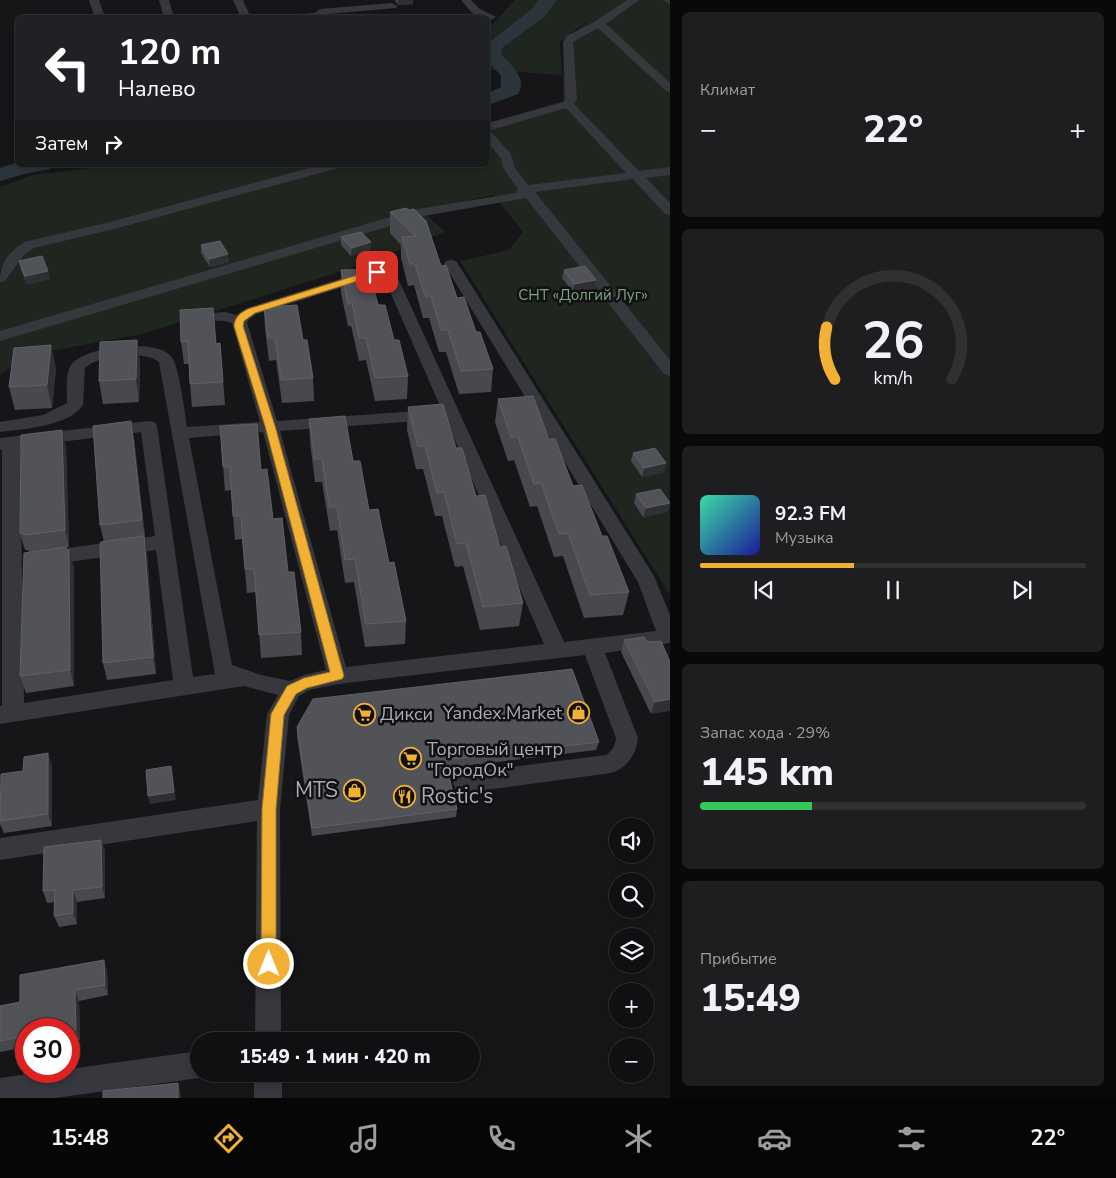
<!DOCTYPE html>
<html lang="ru">
<meta charset="utf-8">
<style>
:root{--surface:#101012;--page:#1e1e20;--text:#f1f3f6;--muted:#9c9d9f;--line:#303032;--accent:#f2b134}
body{margin:0;font-family:"Nunito Sans",sans-serif;background:var(--page);color:var(--text);height:100vh;display:flex;flex-direction:column;font-size:19px;white-space:nowrap}
*{box-sizing:border-box;margin:0}
p{font-size:16px;color:var(--muted)}
.icon{flex:none;width:28px;height:28px;fill:none;stroke:currentColor;stroke-width:2;stroke-linecap:round;stroke-linejoin:round}
.map{position:relative;flex:1;overflow:hidden}
.panel{display:flex;flex-direction:column;gap:12px;padding:12px;background:#09090a;width:446px}
.panel>*{flex:none}
.hud{position:absolute;left:15px;top:15px;width:475px;height:152px;border-radius:8px;box-shadow:0 2px 8px #0003,0 0 0 1px var(--line);background:#202124;color:#fff;overflow:hidden}
.fabs{position:absolute;left:609px;top:818px;display:grid;gap:10px}
.fabs a{display:grid;place-items:center;width:45px;height:45px;border-radius:50%;background:var(--surface);box-shadow:0 2px 8px #0003,0 0 0 1px var(--line);font-size:25px}
.speed{position:absolute;left:15px;top:1018px;display:flex;gap:10px;font-size:25px;font-weight:700;text-align:center}
.speed>*{display:grid;place-content:center;width:65px;height:65px;border-radius:50%;background:var(--surface);box-shadow:0 2px 8px #0003,0 0 0 1px var(--line);line-height:1}
.speed .limit{border:8px solid #d22;background:#fff;color:#111}
.pin{position:absolute;display:grid;place-items:center;width:42px;height:42px;color:#fff;margin:-21px;border-radius:10px;box-shadow:0 2px 8px #0006}
.me{position:absolute;width:55px;margin:-28px;rotate:0deg;stroke-linejoin:round;filter:drop-shadow(0 0 4px #0008)}
.turn{display:flex;align-items:center;gap:18px;height:105px;padding:0 20px;font-size:22px}
.turn .icon{width:65px;height:65px;stroke-width:2.5}
.turn b{display:block;font-size:35px;line-height:42px}
.then{display:flex;align-items:center;height:48px;padding:0 20px;background:#0003;gap:10px;font-size:19px}
.big{font-size:38px;font-weight:800;line-height:1.1}
.panel .tile{flex:1;display:flex;flex-direction:column;justify-content:center;gap:8px;min-width:0;padding:0 18px;border-radius:8px;background:var(--page)}
.panel .dial{align-items:center;gap:0}
.dial svg{height:130px;overflow:visible;fill:none;stroke:var(--line);stroke-width:7;stroke-linecap:round;text-anchor:middle}
.dial text{fill:var(--text);stroke:none}
.song{display:flex;align-items:center;gap:15px}
.cover{width:60px;height:60px;border-radius:8px;background:linear-gradient(135deg,hsl(160 70% 55%),hsl(240 70% 35%))}
.played{height:5px;border-radius:2px;background:linear-gradient(90deg,var(--accent) 40%,var(--line) 40%)}
.keys{display:flex;justify-content:space-around;direction:ltr}
.heat{display:flex;justify-content:space-between;align-items:center;font-size:28px;direction:ltr}
.charge{height:8px;border-radius:4px;background:linear-gradient(90deg,#34c759 29%,var(--line) 0)}
.trip{position:absolute;left:190px;top:1032px;width:290px;height:50px;border-radius:25px;background:var(--surface);box-shadow:0 2px 8px #0003,0 0 0 1px var(--line);font-weight:800;line-height:50px;text-align:center}
.tabs{display:flex;height:80px;justify-content:space-around;align-items:center;background:#060607;color:var(--muted)}
.tabs .icon{width:35px;height:35px}
.tabs .current{color:var(--accent)}
.tabs b{font-size:22px;color:var(--text)}
main{display:flex;flex:1;min-height:0}
.map>svg:first-child{display:block}
.green{fill:#1e261f}
.lines{fill:none;stroke-linecap:round;stroke-linejoin:round}
.river{fill:#2c353c;fill-rule:evenodd}
.minor{fill:#37383d;fill-rule:evenodd}
.wall{fill:#47494d}
.shaded-wall{fill:#2f3033}
.building{fill:#525359;stroke:#5f6168}
.route{fill:#f2b134;stroke:#9d7322}
.labels{text-anchor:middle;stroke-width:5;stroke-linejoin:round;paint-order:stroke}
.far-park-label{font-size:15px;fill:#7fa381;stroke:#111113}
.poi-label{font-size:18px;fill:#a8adb8;stroke:#111113;text-anchor:start}
.near-poi-label{font-size:21px;fill:#a8adb8;stroke:#111113;text-anchor:end}
</style>
<main>
<div class="map">
<svg width="670" height="1098" viewBox="0 0 670 1098">
<rect width="100%" height="100%" fill="#161618"/>
<!-- green -->
<polygon class="green" points="515,0 670,0 670,595 460,261 509,250 523,232 494,195 421,210 445,232 355,267 142,334 23,356 0,375 0,187 33,175 113,165 488,165 488,123 563,101 564,43 590,19 560,42 562,75 488,70 488,29"/>
<g class="lines">
<!-- river -->
<g class="river">
<path d="M538,0H557L544,17L503,47L501,54C511,65 528,79 518,94L488,105V93L501,87V76L488,61V43L532,9Z"/>
<polygon points="18,162 18,165 53,165 50,169 24,174 0,181 0,168"/>
</g>
<!-- minor -->
<g class="minor">
<polygon points="89,0 99,0 105,18 95,18"/>
<polygon points="159,0 169,0 174,18 164,18"/>
<polygon points="233,0 243,0 251,18 241,18"/>
<polygon points="461,0 471,0 480,9 496,17 491,20 472,13"/>
<polygon points="627,0 639,0 606,24 670,83 670,92 666,91 598,28 573,42 577,99 574,104 639,171 670,167 670,175 646,178 670,203 670,215 665,214 633,179 535,192 670,360 670,376 664,374 526,198 424,216 0,341 0,331 418,209 516,193 518,189 503,168 501,158 488,143 488,132 492,133 511,154 515,168 528,185 626,173 566,108 488,131 488,123 564,102 565,99 563,42 567,36 594,22"/>
<polygon points="663,0 670,0 670,4"/>
<polygon points="392,3 397,6 396,8 327,14 324,18 284,18 289,15 315,13 320,9"/>
<path d="M320,165H340L338,168L118,228L34,248L24,255L5,281L0,282C0,263 8,253 24,242L110,222Z"/>
<path d="M451,260L456,261L458,264L654,576L670,615V643L605,653L638,738C636,755 627,768 611,773L464,793L456,790L453,783L456,776L464,773L606,755C613,750 615,746 616,738L585,655L338,684L309,690L299,696L289,715L280,809L281,1041H255L257,821L0,860V838L258,800L267,714L278,695L244,686L0,724V706H2V449L0,450V438L149,421L155,422L157,426L193,677L215,674L159,362C146,350 97,355 85,368L83,405C70,426 23,429 0,432V422L43,415L67,403C67,391 65,375 71,365C84,346 156,338 171,356C179,365 185,413 187,427L260,422L232,323L224,321L198,320L195,317L198,314L225,312L236,315L247,308L372,269C382,267 392,270 398,278L564,642L656,631L638,582L444,264L446,261ZM378,276L385,280L544,644L346,667L280,431L432,420L438,419L440,415L438,411L432,410L277,421L247,323L248,320L257,314ZM141,432L155,536L46,551L39,553L37,558L39,563L46,565L156,550L173,680L24,703L20,447ZM263,432L326,670L304,675L290,681L261,675L232,665L189,438Z"/>
<polygon points="199,1051 199,1074 208,1074 199,1078 55,1098 0,1098 0,1078 50,1071 69,1071 69,1069"/>
<rect x="254" y="1074" width="28" height="24"/>
</g>
</g>
<!-- wall -->
<g class="wall">
<polygon points="395,0 413,0 413,4 398,5"/>
<polygon points="406,208 441,266 457,298 476,332 493,369 491,392 459,394 446,352 439,352 429,318 423,318 414,285 408,286 401,258 401,245 390,233 390,212"/>
<polygon points="341,237 371,242 371,251 351,256 341,245"/>
<polygon points="201,245 229,262 210,267 201,253"/>
<polygon points="19,261 50,279 27,284 21,270"/>
<polygon points="341,270 378,305 394,340 408,376 407,399 375,401 366,360 359,361 351,326 348,326 341,293"/>
<polygon points="564,270 595,289 573,292 562,278"/>
<polygon points="264,307 303,340 313,378 314,401 282,403 276,360 269,361 265,329"/>
<polygon points="180,310 216,344 222,366 225,405 192,407 190,384 189,364 184,364 181,342"/>
<polygon points="137,340 140,363 139,402 103,404 99,381"/>
<polygon points="56,368 52,408 15,410 9,387"/>
<polygon points="498,399 549,439 573,486 602,536 629,592 623,615 584,618 563,556 554,557 537,506 530,507 514,460 508,461 495,422"/>
<polygon points="408,407 456,448 476,496 500,547 523,603 519,626 480,630 463,566 455,567 442,516 435,516 423,469 416,469 407,430"/>
<polygon points="309,419 353,461 369,510 389,563 406,621 405,644 365,647 354,582 345,583 337,530 330,531 322,482 315,482 310,442"/>
<polygon points="220,426 261,470 273,519 288,572 301,632 302,655 261,658 256,592 247,593 242,539 235,540 231,490 225,491"/>
<polygon points="134,438 145,536 144,537 147,553 156,674 107,680 103,663 104,542 100,525"/>
<polygon points="66,447 69,547 29,552 28,550 25,550 20,533"/>
<polygon points="633,453 666,463 664,472 642,477 631,461"/>
<polygon points="636,494 670,503 667,512 643,517 634,503"/>
<polygon points="66,547 74,567 74,686 26,693 20,676"/>
<polygon points="624,640 647,642 669,662 651,714 621,652"/>
<polygon points="297,727 599,742 596,750 447,768 457,809 456,817 312,836 297,736"/>
<polygon points="52,766 52,826 4,833 0,824 0,794"/>
<polygon points="101,840 105,851 105,898 77,902 77,924 59,927 54,916 55,902 47,903 43,891"/>
<polygon points="107,971 108,995 79,1001 80,1040 69,1043 70,1056 69,1056 69,1029 26,1029 26,1055 26,1047 0,1052 0,1006 20,1002"/>
</g>
<!-- shaded-wall -->
<g class="shaded-wall">
<polygon points="398,0 413,0 413,4 398,5"/>
<polygon points="371,242 371,251 351,256 352,248"/>
<polygon points="228,254 229,262 210,267 209,259"/>
<polygon points="48,271 50,279 27,284 25,276"/>
<polygon points="596,280 595,289 573,292 574,284"/>
<polygon points="137,340 140,363 139,402 136,379"/>
<polygon points="51,345 56,368 52,408 47,385"/>
<polygon points="131,421 134,438 145,536 142,520"/>
<polygon points="62,430 66,447 69,547 65,530"/>
<polygon points="666,463 664,472 642,477 644,468"/>
<polygon points="670,503 667,512 643,517 646,508"/>
<polygon points="144,536 147,553 156,674 153,657"/>
<polygon points="66,547 69,563 69,550 74,567 74,686 70,670"/>
<polygon points="670,699 670,711 651,714 655,702"/>
<polygon points="48,753 52,766 52,826 48,814"/>
<polygon points="171,766 176,800 150,804 148,796"/>
<polygon points="101,840 105,851 105,898 102,887"/>
<polygon points="73,890 77,902 77,924 73,913"/>
<polygon points="104,960 107,971 108,995 105,985"/>
<polygon points="75,990 79,1001 80,1040 76,1030"/>
<polygon points="69,1041 69,1043 70,1056 69,1054"/>
<polygon points="178,1083 181,1095 181,1098 178,1098"/>
</g>
<!-- building -->
<g class="building">
<polygon points="406,208 409,210 414,209 426,221 441,266 446,265 457,298 464,297 476,332 480,332 493,369 461,371 448,330 441,330 431,296 425,296 415,264 410,264 402,237 416,236 390,212"/>
<polygon points="361,232 371,242 352,248 341,237"/>
<polygon points="220,241 228,254 209,259 201,245"/>
<polygon points="42,256 48,271 25,276 19,261"/>
<polygon points="585,266 596,280 574,284 564,270"/>
<polygon points="369,269 378,305 385,305 394,340 399,340 408,376 375,378 366,338 359,338 352,303 348,304 341,270"/>
<polygon points="297,305 303,340 307,340 313,378 281,380 275,338 268,338 264,307"/>
<polygon points="213,308 216,344 220,343 223,382 190,384 188,341 181,342 180,310"/>
<polygon points="137,340 136,379 99,381 100,342"/>
<polygon points="51,345 47,385 9,387 14,348"/>
<polygon points="533,396 549,439 555,439 573,486 582,485 602,536 607,536 629,592 590,595 568,533 559,534 541,483 534,484 518,437 511,437 498,399"/>
<polygon points="443,404 456,448 462,448 476,496 485,495 500,547 506,546 523,603 483,607 466,543 457,544 444,492 437,493 425,446 418,446 408,407"/>
<polygon points="345,416 353,461 360,461 369,510 378,509 389,563 394,562 406,621 366,624 355,559 345,560 337,507 329,507 322,459 315,459 309,419"/>
<polygon points="131,421 142,520 100,525 93,426"/>
<polygon points="257,424 261,470 267,469 273,519 282,518 288,572 294,572 301,632 259,635 254,569 245,569 241,516 233,516 230,467 223,467 220,426"/>
<polygon points="62,430 65,530 24,535 24,533 20,533 21,435"/>
<polygon points="655,448 666,463 644,468 633,453"/>
<polygon points="660,489 670,503 646,508 636,494"/>
<polygon points="144,536 153,657 103,663 100,544 101,542"/>
<polygon points="66,547 66,550 69,550 70,670 20,676 24,553"/>
<polygon points="644,637 647,642 661,641 670,662 670,699 655,702 624,640"/>
<polygon points="572,669 599,742 445,760 457,809 312,828 297,727 313,699"/>
<polygon points="48,753 48,814 0,821 1,774 23,771 24,757"/>
<polygon points="171,766 174,792 148,796 146,770"/>
<polygon points="101,840 102,887 73,890 73,913 54,916 55,890 43,891 44,847"/>
<polygon points="104,960 105,985 75,990 76,1030 69,1032 69,1029 26,1029 26,1053 26,1036 0,1041 0,1006 20,1002 20,975"/>
<polygon points="178,1083 178,1098 103,1098 103,1091"/>
</g>
<!-- route -->
<path class="route" d="M377,269L380,270V274L255,313L244,321L243,326L275,426L344,676L342,679L307,688L296,694L284,715L276,809V964L274,969L269,971L263,969L261,964L262,809L271,714L287,686L304,678L330,672L265,426L234,326C235,317 240,313 248,309Z"/>
<!-- icons -->
<defs>
<symbol id="shop-ring" viewBox="-11 -11 22 22"><circle r="9.5" fill="#111113" stroke="#f2b134" stroke-width="1.5"/><path d="M-5-2.5h2.3a2.7 3.5 0 0 1 5.4 0H5L5.5 6h-11ZM-1.5-2.5h3a1.5 2.3 0 0 0-3 0Z" fill="#f2b134"/></symbol>
<symbol id="supermarket-ring" viewBox="-11 -11 22 22"><circle r="9.5" fill="#111113" stroke="#f2b134" stroke-width="1.5"/><path d="M-6-5.5h2.5l.6 2H6L4.5 2H-2.5L-4.4-4H-6ZM-1.5 3.2a1.3 1.3 0 1 0 .1 0ZM3 3.2a1.3 1.3 0 1 0 .1 0Z" fill="#f2b134"/></symbol>
<symbol id="restaurant-ring" viewBox="-11 -11 22 22"><circle r="9.5" fill="#111113" stroke="#f2b134" stroke-width="1.5"/><path d="M-5-6h1v4h1v-4h1v4h1v-4h1v5L-1.5 .5V6h-2V.5L-5-1ZM5-6V6H3V1.5H1.5Q1.5-4 5-6Z" fill="#f2b134"/></symbol>
</defs>
<g fill-rule="evenodd">
<use href="#shop-ring" x="566" y="700" width="25" height="25"/>
<use href="#supermarket-ring" x="352" y="702" width="25" height="25"/>
<use href="#supermarket-ring" x="398" y="746" width="25" height="25"/>
<use href="#shop-ring" x="342" y="778" width="25" height="25"/>
<use href="#restaurant-ring" x="392" y="784" width="25" height="25"/>
</g>
<g class="labels">
<!-- far-park labels -->
<g class="far-park-label">
<text x="583" y="300">СНТ «Долгий Луг»</text>
</g>
<!-- poi labels -->
<g class="poi-label">
<text x="562" y="719" text-anchor="end">Yandex.Market</text>
<text x="380" y="720">Дикси</text>
<text x="427" y="755">Торговый центр<tspan x="427" dy="21">"ГородОк"</tspan></text>
</g>
<!-- near-poi labels -->
<g class="near-poi-label">
<text x="338" y="797">MTS</text>
<text x="421" y="803" text-anchor="start">Rostiс's</text>
</g>
</g>
</svg>
<div class="fabs">
<a><svg class="icon" aria-label="sound" viewBox="0 0 24 24"><path d="M4 9h4l5-4v14l-5-4H4zM17 9q2 3 0 6"/></svg></a>
<a><svg class="icon" aria-label="search" viewBox="0 0 24 24"><circle cx="10" cy="10" r="6"/><path d="M15 15l6 6"/></svg></a>
<a><svg class="icon" aria-label="layers" viewBox="0 0 24 24"><path d="M12 4l9 5-9 5-9-5zM3 14l9 5 9-5"/></svg></a>
<a>+</a>
<a>−</a>
</div>
<div class="speed"><div class="limit">30</div></div>
<div class="pin" style="left:377px;top:272px;background:#d93025"><svg class="icon" aria-label="arrive" viewBox="0 0 24 24"><path d="M6 21V4h12l-3 4 3 4H6"/></svg></div>
<svg class="me" style="left:269px;top:964px" viewBox="-20 -20 40 40"><circle r="17" fill="#f2b134" stroke="#fff" stroke-width="3"/><path d="M0-11L8 9 0 5-8 9z" fill="#fff"/></svg>
<div class="trip">15:49 · 1 мин · 420 m</div>
<div class="hud">
<div class="turn"><svg class="icon" aria-label="left" viewBox="0 0 24 24"><path d="M17 20v-9H6M10 6l-5 5 5 5"/></svg><div><b>120 m</b>Налево</div></div>
<div class="then">Затем<svg class="icon" aria-label="right" viewBox="0 0 24 24"><path d="M7 20v-9h11M14 6l5 5-5 5"/></svg></div>
</div>
</div>
<section class="panel">
<div class="tile"><p>Климат</p>
<div class="heat"><a>−</a><b class="big">22°</b><a>+</a></div>
</div>
<div class="tile dial"><svg viewBox="0 0 100 80">
<path d="M14 69A42 42 0 1 1 86 69"/>
<path d="M14 69A42 42 0 0 1 9 37" stroke="#f2b134"/>
<text x="50" y="56" font-size="32" font-weight="700">26</text>
<text x="50" y="72" font-size="11">km/h</text>
</svg></div>
<div class="tile">
<div class="song"><i class="cover"></i><div><b>92.3 FM</b><p>Музыка</p></div></div>
<div class="played"></div>
<div class="keys"><svg class="icon" aria-label="previous" viewBox="0 0 24 24"><path d="M18 5L8 12l10 7zM5 5v14"/></svg><svg class="icon" aria-label="pause" viewBox="0 0 24 24"><path d="M8 5v14M16 5v14"/></svg><svg class="icon" aria-label="next" viewBox="0 0 24 24"><path d="M6 5l10 7-10 7zM19 5v14"/></svg></div>
</div>
<div class="tile"><p>Запас хода · 29%</p><b class="big">145 km</b><div class="charge"></div></div>
<div class="tile"><p>Прибытие</p><b class="big">15:49</b></div>
</section>
</main>
<nav class="tabs">
<b>15:48</b>
<svg class="icon current" aria-label="directions" viewBox="0 0 24 24"><path d="M12 3l9 9-9 9-9-9zM9 14v-3h6M13 9l2 2-2 2"/></svg>
<svg class="icon" aria-label="music" viewBox="0 0 24 24"><path d="M9 18V5l10-2v13"/><circle cx="6" cy="18" r="3"/><circle cx="16" cy="16" r="3"/></svg>
<svg class="icon" aria-label="phone" viewBox="0 0 24 24"><path d="M5 4h4l2 5-3 2q2 4 5 5l2-3 5 2v4C11 20 4 13 5 4z"/></svg>
<svg class="icon" aria-label="climate" viewBox="0 0 24 24"><path d="M12 3v18M4 7l16 10M4 17L20 7"/></svg>
<svg class="icon" aria-label="car" viewBox="0 0 24 24"><path d="M5 17H2v-5l4-1 3-4h7l3 4 3 1v5h-3M9 17h6M6 11h13"/><circle cx="7" cy="17" r="2"/><circle cx="17" cy="17" r="2"/></svg>
<svg class="icon" aria-label="filters" viewBox="0 0 24 24"><path d="M4 7h16M4 17h16"/><circle cx="9" cy="7" r="2"/><circle cx="15" cy="17" r="2"/></svg>
<b>22°</b>
</nav>
